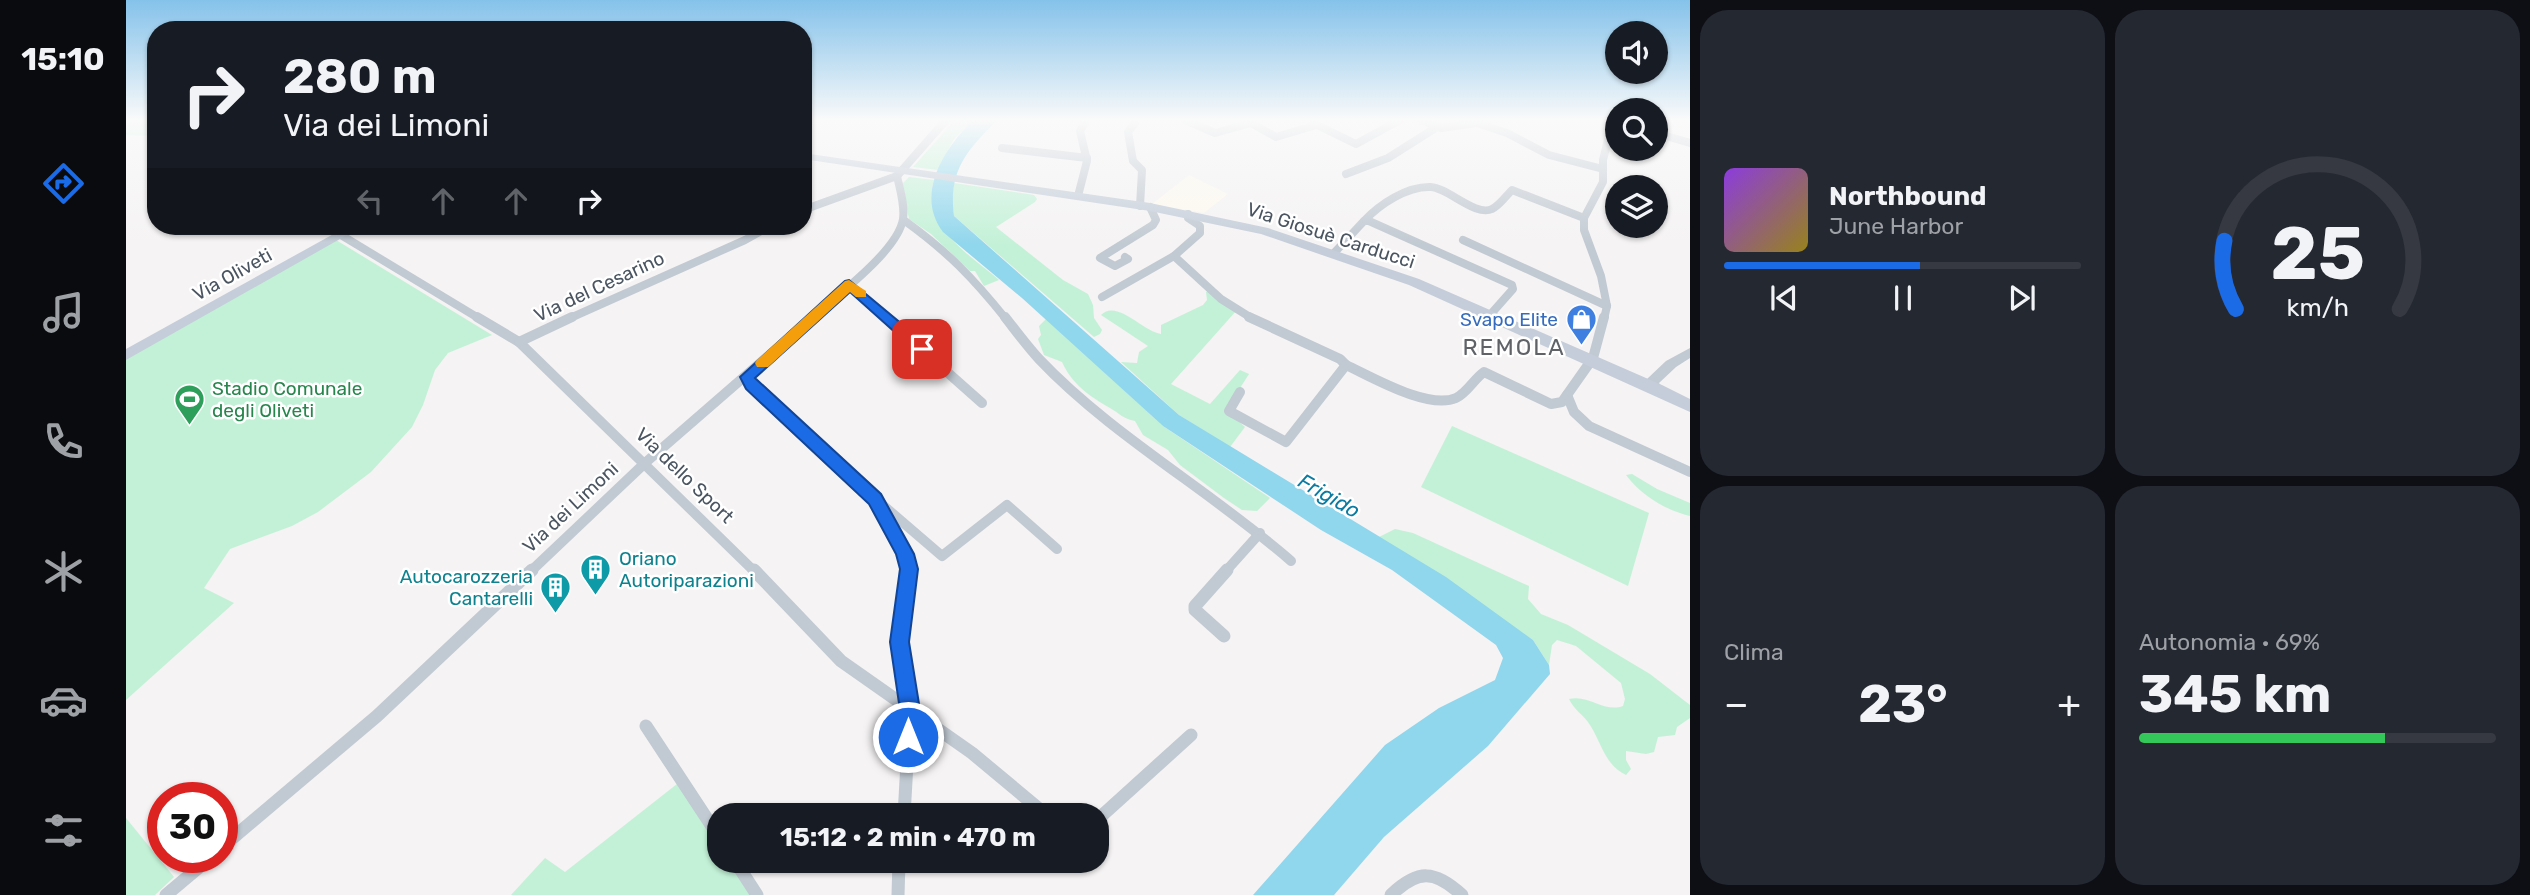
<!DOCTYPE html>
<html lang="it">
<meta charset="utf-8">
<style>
:root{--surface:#171b24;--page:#242831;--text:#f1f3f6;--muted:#9ea1a6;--line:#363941;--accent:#1b6ae6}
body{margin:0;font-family:Rubik,sans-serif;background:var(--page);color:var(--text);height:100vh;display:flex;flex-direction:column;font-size:26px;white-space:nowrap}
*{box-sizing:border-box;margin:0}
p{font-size:23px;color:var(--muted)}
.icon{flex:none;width:38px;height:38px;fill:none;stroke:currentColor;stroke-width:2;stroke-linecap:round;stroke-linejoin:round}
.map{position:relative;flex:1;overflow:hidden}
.details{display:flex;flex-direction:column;gap:10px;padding:10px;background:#0d0f14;width:840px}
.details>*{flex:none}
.top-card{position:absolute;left:21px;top:21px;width:665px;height:214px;border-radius:28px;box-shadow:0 2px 5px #0004;background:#171b24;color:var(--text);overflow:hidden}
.fabs{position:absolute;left:1479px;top:21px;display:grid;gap:14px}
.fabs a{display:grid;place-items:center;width:63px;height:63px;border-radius:50%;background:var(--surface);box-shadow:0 2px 5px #0004;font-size:35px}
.speed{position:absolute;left:21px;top:782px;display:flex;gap:14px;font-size:35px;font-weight:700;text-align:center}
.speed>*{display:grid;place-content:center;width:91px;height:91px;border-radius:50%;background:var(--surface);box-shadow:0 2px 5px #0004;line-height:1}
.speed .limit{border:10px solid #d22;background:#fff;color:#111}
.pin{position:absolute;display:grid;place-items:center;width:60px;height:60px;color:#fff;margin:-30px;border-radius:14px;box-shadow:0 4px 10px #0006}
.me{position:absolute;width:77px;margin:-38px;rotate:0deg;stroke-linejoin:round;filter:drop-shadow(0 0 5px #0008)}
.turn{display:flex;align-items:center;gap:24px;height:147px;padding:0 21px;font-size:32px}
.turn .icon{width:91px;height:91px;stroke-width:2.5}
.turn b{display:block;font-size:49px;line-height:60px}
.lanes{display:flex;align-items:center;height:66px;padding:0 21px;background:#0003;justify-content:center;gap:35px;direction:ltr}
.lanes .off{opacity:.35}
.big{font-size:52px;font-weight:700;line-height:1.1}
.details .tile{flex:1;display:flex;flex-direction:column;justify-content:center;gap:10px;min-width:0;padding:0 24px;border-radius:28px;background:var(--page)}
.details .dial{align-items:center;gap:0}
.dial svg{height:182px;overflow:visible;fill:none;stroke:var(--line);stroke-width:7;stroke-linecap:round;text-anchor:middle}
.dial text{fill:var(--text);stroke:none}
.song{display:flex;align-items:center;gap:21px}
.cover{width:84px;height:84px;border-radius:10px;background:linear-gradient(135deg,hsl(270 70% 55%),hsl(50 70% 35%))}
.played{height:7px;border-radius:4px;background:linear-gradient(90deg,var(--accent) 55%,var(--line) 55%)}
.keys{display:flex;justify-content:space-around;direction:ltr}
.heat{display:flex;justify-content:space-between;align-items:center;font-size:38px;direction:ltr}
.charge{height:10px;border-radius:5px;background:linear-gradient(90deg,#34c759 69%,var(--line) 0)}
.details .tiles{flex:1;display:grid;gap:10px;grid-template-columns:repeat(2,1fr)}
.trip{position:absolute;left:581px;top:803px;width:402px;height:70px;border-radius:28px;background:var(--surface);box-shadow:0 2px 5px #0004;font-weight:700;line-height:70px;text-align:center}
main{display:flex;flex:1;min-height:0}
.dock{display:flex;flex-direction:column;width:126px;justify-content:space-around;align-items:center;background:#090b0e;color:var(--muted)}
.dock .icon{width:49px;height:49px}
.dock .on{color:var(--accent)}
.dock b{font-size:32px;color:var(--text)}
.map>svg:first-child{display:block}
.commercial{fill:#fdf9ef}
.green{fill:#c3f1d7}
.water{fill:#90d6ed}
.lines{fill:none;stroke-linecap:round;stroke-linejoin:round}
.minor-far2{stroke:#c1c9d2;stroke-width:8}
.minor-far1{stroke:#c1c9d2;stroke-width:10}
.minor{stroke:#c1c9d2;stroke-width:13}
.tertiary{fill:#c1c9d2;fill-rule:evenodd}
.secondary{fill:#c4cdd9;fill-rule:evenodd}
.route{fill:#1b6ae6;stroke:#124596;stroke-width:2}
.slow{fill:#f59e0b}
.labels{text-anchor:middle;stroke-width:5;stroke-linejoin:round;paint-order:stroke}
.street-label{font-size:19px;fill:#4a5561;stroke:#fff}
.shop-label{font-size:19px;fill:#366cbe;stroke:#fff;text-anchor:end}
.leisure-label{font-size:19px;fill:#27864d;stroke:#fff;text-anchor:start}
.culture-label{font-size:19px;fill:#0d838f;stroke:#fff;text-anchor:start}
.water-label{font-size:21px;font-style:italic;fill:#0c7ba2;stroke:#fff}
.quarter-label{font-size:23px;letter-spacing:2px;fill:#5f6368;stroke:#fff}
</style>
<main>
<nav class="dock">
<b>15:10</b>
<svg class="icon on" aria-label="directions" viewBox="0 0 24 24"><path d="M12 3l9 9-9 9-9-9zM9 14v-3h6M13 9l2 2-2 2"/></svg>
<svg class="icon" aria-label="music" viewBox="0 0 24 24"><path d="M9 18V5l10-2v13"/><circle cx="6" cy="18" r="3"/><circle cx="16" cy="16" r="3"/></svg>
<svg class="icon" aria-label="phone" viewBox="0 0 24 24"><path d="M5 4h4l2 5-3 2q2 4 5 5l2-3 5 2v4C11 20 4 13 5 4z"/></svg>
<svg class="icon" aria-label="climate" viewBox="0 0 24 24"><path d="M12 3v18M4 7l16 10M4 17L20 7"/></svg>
<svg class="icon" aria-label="car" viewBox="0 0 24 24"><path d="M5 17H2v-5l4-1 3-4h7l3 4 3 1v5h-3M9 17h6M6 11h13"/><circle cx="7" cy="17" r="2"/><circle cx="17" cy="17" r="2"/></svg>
<svg class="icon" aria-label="filters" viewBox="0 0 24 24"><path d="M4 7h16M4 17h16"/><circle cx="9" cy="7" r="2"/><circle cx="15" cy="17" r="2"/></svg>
</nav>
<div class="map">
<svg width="1564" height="895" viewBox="0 0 1564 895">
<rect width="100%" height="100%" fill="#f5f3f3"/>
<!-- commercial -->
<polygon class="commercial" points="1063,175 1102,194 1078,213 1026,204"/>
<!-- green -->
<g class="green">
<polygon points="0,120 30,120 30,136 0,135"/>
<polygon points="829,120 847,120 828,139 812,170 787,167"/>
<path d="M783,177L808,180C794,225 844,255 873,280L858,286L849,271H844L805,234L783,219L776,184Z"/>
<polygon points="828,183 908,195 911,199 909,202 870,227 937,280 962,294 967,305 968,318 976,330 974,334 968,337 828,216 825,195"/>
<polygon points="210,240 366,335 322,353 309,370 297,405 286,427 245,472 192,512 166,526 104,549 78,588 108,603 0,700 0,359"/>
<path d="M1084,291L1111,310L1045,384L1084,404L1114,370L1123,374L1100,410L1119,427L1104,447L1053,415L995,362L1011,363L1013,352L1022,346L975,315C991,299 1016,331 1035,334V325L1077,305L1081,300L1080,292Z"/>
<path d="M920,319L1037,426L1144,498L1131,511L1116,510L1098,498L1054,465L1042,450L1017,435L1009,421C997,419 993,413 984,408C963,396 946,384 936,362L918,355L912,339L915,335L913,326Z"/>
<polygon points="1326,426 1523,513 1502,586 1295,487"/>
<path d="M1506,474L1531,489L1564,503V516C1539,510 1515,495 1500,475Z"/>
<path d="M1269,529L1287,533L1403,586L1402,599L1415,614L1442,625L1524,674L1564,705V718L1551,727L1549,735L1532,737L1528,752L1520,754L1500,751V760L1505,769L1500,775C1479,765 1476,744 1464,725C1458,715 1448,710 1443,699C1463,694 1478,713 1497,706L1499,699L1495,683L1450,646L1431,640L1426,645L1423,665L1407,640L1253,537Z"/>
<polygon points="551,784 584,832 583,838 589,846 593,847 593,861 603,861 625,895 385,895 419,858 439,872"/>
<polygon points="0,818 48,877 29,895 0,895"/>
</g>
<!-- water -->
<path class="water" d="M847,120H871C841,151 822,170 828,216L1053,415L1320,577L1407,640L1423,665L1424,674L1362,746L1258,837L1208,895H1127L1259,745L1313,708L1369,680L1377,658L1370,645L1266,570L1195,530L1037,426L896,298L817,232C788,194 819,148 847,120Z"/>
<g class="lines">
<!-- minor-far2 -->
<g class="minor-far2">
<polyline points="1059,120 1089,133 1125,123 1150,137 1190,125"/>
<polyline points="1295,120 1315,128 1351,123 1381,133 1423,155 1477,169"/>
<polyline points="1009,123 1002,132 1007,161 1016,170 1014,206"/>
<polyline points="1187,123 1230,144 1274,120"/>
<polyline points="1530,133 1564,143"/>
<polyline points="876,148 961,158"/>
<polyline points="1220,174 1262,158 1311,127"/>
<polyline points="952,196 961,161 954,131 959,123 957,120"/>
<polyline points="677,210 771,176 820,120"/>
<path d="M779,221C822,252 847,278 880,319"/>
<path d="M1238,221C1254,204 1281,186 1305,187C1322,188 1350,217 1366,209C1373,206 1380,196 1386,190L1458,218"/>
<polyline points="215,235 354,319"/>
<polyline points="1337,240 1481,306"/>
<polyline points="1208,253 1238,221 1243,221 1386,285 1387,289 1364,315"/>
<polyline points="1048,256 1095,299 1127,319"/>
<polyline points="999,257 1002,259 989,266 974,258 1027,225 1030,220 1024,207"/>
<polyline points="723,285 761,319"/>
<polyline points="976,297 1048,256 1074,233 1074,226 1062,218 1062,214"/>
<polyline points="442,319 619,240 644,226"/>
<path d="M685,319C709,297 772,251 777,219C779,205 774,190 771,176"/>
<polyline points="1478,319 1481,306 1475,276 1458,230 1458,218 1477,182 1477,160 1487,120"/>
</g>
<!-- minor-far1 -->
<g class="minor-far1">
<polyline points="351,317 393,342 629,572"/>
<polyline points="759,317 856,403"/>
<path d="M879,317C890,331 901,346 913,359C985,435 1085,491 1165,561"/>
<polyline points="1123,317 1214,359 1220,365"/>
<polyline points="393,342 446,317"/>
<polyline points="621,377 625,386 749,499 779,554 783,572"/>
<path d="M1114,392L1103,411L1160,442L1220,365C1246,377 1302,410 1330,398C1341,393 1348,379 1358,372L1425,404L1436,402L1467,358L1478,317"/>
<polyline points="1441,395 1448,412 1463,426 1564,472"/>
<polyline points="752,501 816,556 881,505 931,549"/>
<polyline points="404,572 519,463 687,317"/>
<polyline points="1099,572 1134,533"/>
</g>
<!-- minor -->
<g class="minor">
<polyline points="628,570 715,661 846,753 918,813 926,816"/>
<polyline points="1098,636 1069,610 1069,606 1101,570"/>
<polyline points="520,726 593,837"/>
<polyline points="778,816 784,710 773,642 783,570"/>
<polyline points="971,820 1065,735"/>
<polyline points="96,847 251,716 406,570"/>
<polyline points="609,861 631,895"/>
<polyline points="40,895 84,858"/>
<polyline points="772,895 773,861"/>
<path d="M1265,895C1292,869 1309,870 1336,895"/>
</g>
<!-- tertiary -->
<polygon class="tertiary" points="1564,348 1564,358 1550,367 1533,383 1536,388 1534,391 1524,391 1519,382 1521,379 1540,361"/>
<!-- secondary -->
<g class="secondary">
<polygon points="677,153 1024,203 1142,228 1293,279 1536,385 1564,399 1564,412 1283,285 1135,234 1024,211 677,159"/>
<polygon points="222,226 237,226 0,360 0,349"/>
</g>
</g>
<!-- sky -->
<linearGradient id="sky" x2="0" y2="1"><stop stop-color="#85c2ea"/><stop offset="0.49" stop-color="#fafafa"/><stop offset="1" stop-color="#fafafa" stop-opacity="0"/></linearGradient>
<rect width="1564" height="245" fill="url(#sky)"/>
<!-- route -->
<polygon class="route" points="723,280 801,345 803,349 801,352 791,352 724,292 629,378 755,494 788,554 792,569 783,642 794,710 790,744 782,747 775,744 772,737 774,710 764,642 774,569 770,554 743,504 620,389 614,377 719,281"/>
<!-- slow -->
<polygon class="slow" points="723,280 740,291 740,297 730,297 724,292 642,367 631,367 629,363 631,360 719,281"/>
<!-- icons -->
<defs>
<symbol id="shop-pin" viewBox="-11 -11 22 30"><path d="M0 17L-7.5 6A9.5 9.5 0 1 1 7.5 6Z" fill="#3f7fe0" stroke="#fff"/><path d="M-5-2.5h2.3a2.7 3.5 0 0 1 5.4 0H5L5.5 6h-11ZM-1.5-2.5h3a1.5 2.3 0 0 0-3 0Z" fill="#fff"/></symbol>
<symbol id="stadium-pin" viewBox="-11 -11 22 30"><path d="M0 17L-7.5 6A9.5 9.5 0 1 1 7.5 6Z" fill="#2e9e5b" stroke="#fff"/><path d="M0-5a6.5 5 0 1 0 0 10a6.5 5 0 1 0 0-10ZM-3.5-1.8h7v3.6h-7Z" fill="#fff"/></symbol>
<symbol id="building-pin" viewBox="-11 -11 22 30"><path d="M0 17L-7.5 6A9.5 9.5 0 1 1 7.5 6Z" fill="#0f9aa8" stroke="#fff"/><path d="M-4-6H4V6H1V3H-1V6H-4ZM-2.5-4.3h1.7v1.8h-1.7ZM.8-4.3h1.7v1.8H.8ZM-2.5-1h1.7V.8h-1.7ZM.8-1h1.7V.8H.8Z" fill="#fff"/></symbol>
</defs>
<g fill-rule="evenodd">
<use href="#shop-pin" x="1438" y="302" width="35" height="47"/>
<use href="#stadium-pin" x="46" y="382" width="35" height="47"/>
<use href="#building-pin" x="452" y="552" width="35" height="47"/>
<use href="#building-pin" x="412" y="570" width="35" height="47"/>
</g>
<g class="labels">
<!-- street labels -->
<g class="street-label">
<text transform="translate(1205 235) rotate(18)" y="7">Via Giosuè Carducci</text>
<text transform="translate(106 274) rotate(-29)" y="7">Via Oliveti</text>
<text transform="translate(473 286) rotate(-25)" y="7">Via del Cesarino</text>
<text transform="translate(559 475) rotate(44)" y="7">Via dello Sport</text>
<text transform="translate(444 507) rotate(-43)" y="7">Via dei Limoni</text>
</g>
<!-- shop labels -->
<g class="shop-label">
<text x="1432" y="326">Svapo Elite</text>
</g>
<!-- leisure labels -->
<g class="leisure-label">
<text x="86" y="395">Stadio Comunale<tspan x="86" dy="22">degli Oliveti</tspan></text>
</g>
<!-- culture labels -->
<g class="culture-label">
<text x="493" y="565">Oriano<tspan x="493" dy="22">Autoriparazioni</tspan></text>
<text x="407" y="583" text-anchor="end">Autocarozzeria<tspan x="407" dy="22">Cantarelli</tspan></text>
</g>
<!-- water labels -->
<g class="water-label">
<text transform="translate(1203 496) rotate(30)" y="7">Frigido</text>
</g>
<!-- quarter labels -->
<g class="quarter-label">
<text x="1388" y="355">REMOLA</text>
</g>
</g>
</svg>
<div class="fabs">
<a><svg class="icon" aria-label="sound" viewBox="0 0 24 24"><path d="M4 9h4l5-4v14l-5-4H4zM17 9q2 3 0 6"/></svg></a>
<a><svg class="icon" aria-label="search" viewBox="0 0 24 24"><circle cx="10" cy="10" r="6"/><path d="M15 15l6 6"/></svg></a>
<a><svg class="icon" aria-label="layers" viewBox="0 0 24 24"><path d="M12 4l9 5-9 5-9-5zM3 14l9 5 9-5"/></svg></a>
</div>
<div class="speed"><div class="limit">30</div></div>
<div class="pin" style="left:796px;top:349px;background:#d93025"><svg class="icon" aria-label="arrive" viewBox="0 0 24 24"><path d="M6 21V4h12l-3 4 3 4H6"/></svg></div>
<svg class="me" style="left:782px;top:737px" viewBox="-20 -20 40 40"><circle r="17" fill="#1b6ae6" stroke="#fff" stroke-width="3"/><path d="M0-11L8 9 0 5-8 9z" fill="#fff"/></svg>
<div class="trip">15:12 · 2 min · 470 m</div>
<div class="top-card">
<div class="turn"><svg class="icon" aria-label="right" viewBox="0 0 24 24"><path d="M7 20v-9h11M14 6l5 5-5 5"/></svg><div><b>280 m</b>Via dei Limoni</div></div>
<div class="lanes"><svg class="icon off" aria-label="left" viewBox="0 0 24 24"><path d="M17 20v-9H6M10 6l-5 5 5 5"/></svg><svg class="icon off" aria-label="ahead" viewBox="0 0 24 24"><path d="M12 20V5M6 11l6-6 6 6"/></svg><svg class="icon off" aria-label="ahead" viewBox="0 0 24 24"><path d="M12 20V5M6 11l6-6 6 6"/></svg><svg class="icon" aria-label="right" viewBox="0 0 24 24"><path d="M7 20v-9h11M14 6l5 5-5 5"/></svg></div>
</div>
</div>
<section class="details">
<div class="tiles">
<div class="tile">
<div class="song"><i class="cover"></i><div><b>Northbound</b><p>June Harbor</p></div></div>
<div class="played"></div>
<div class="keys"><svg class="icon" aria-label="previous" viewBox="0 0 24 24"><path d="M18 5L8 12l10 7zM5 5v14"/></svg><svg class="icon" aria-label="pause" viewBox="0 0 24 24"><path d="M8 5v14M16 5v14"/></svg><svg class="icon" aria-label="next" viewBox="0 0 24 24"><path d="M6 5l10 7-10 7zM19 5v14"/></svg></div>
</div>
<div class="tile dial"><svg viewBox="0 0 100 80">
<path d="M14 69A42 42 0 1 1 86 69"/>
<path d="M14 69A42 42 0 0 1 9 39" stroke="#1b6ae6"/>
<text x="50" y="56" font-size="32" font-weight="700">25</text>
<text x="50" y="72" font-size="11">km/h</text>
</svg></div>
<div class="tile"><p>Clima</p>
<div class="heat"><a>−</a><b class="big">23°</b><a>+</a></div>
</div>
<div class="tile"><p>Autonomia · 69%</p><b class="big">345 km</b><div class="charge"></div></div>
</div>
</section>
</main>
